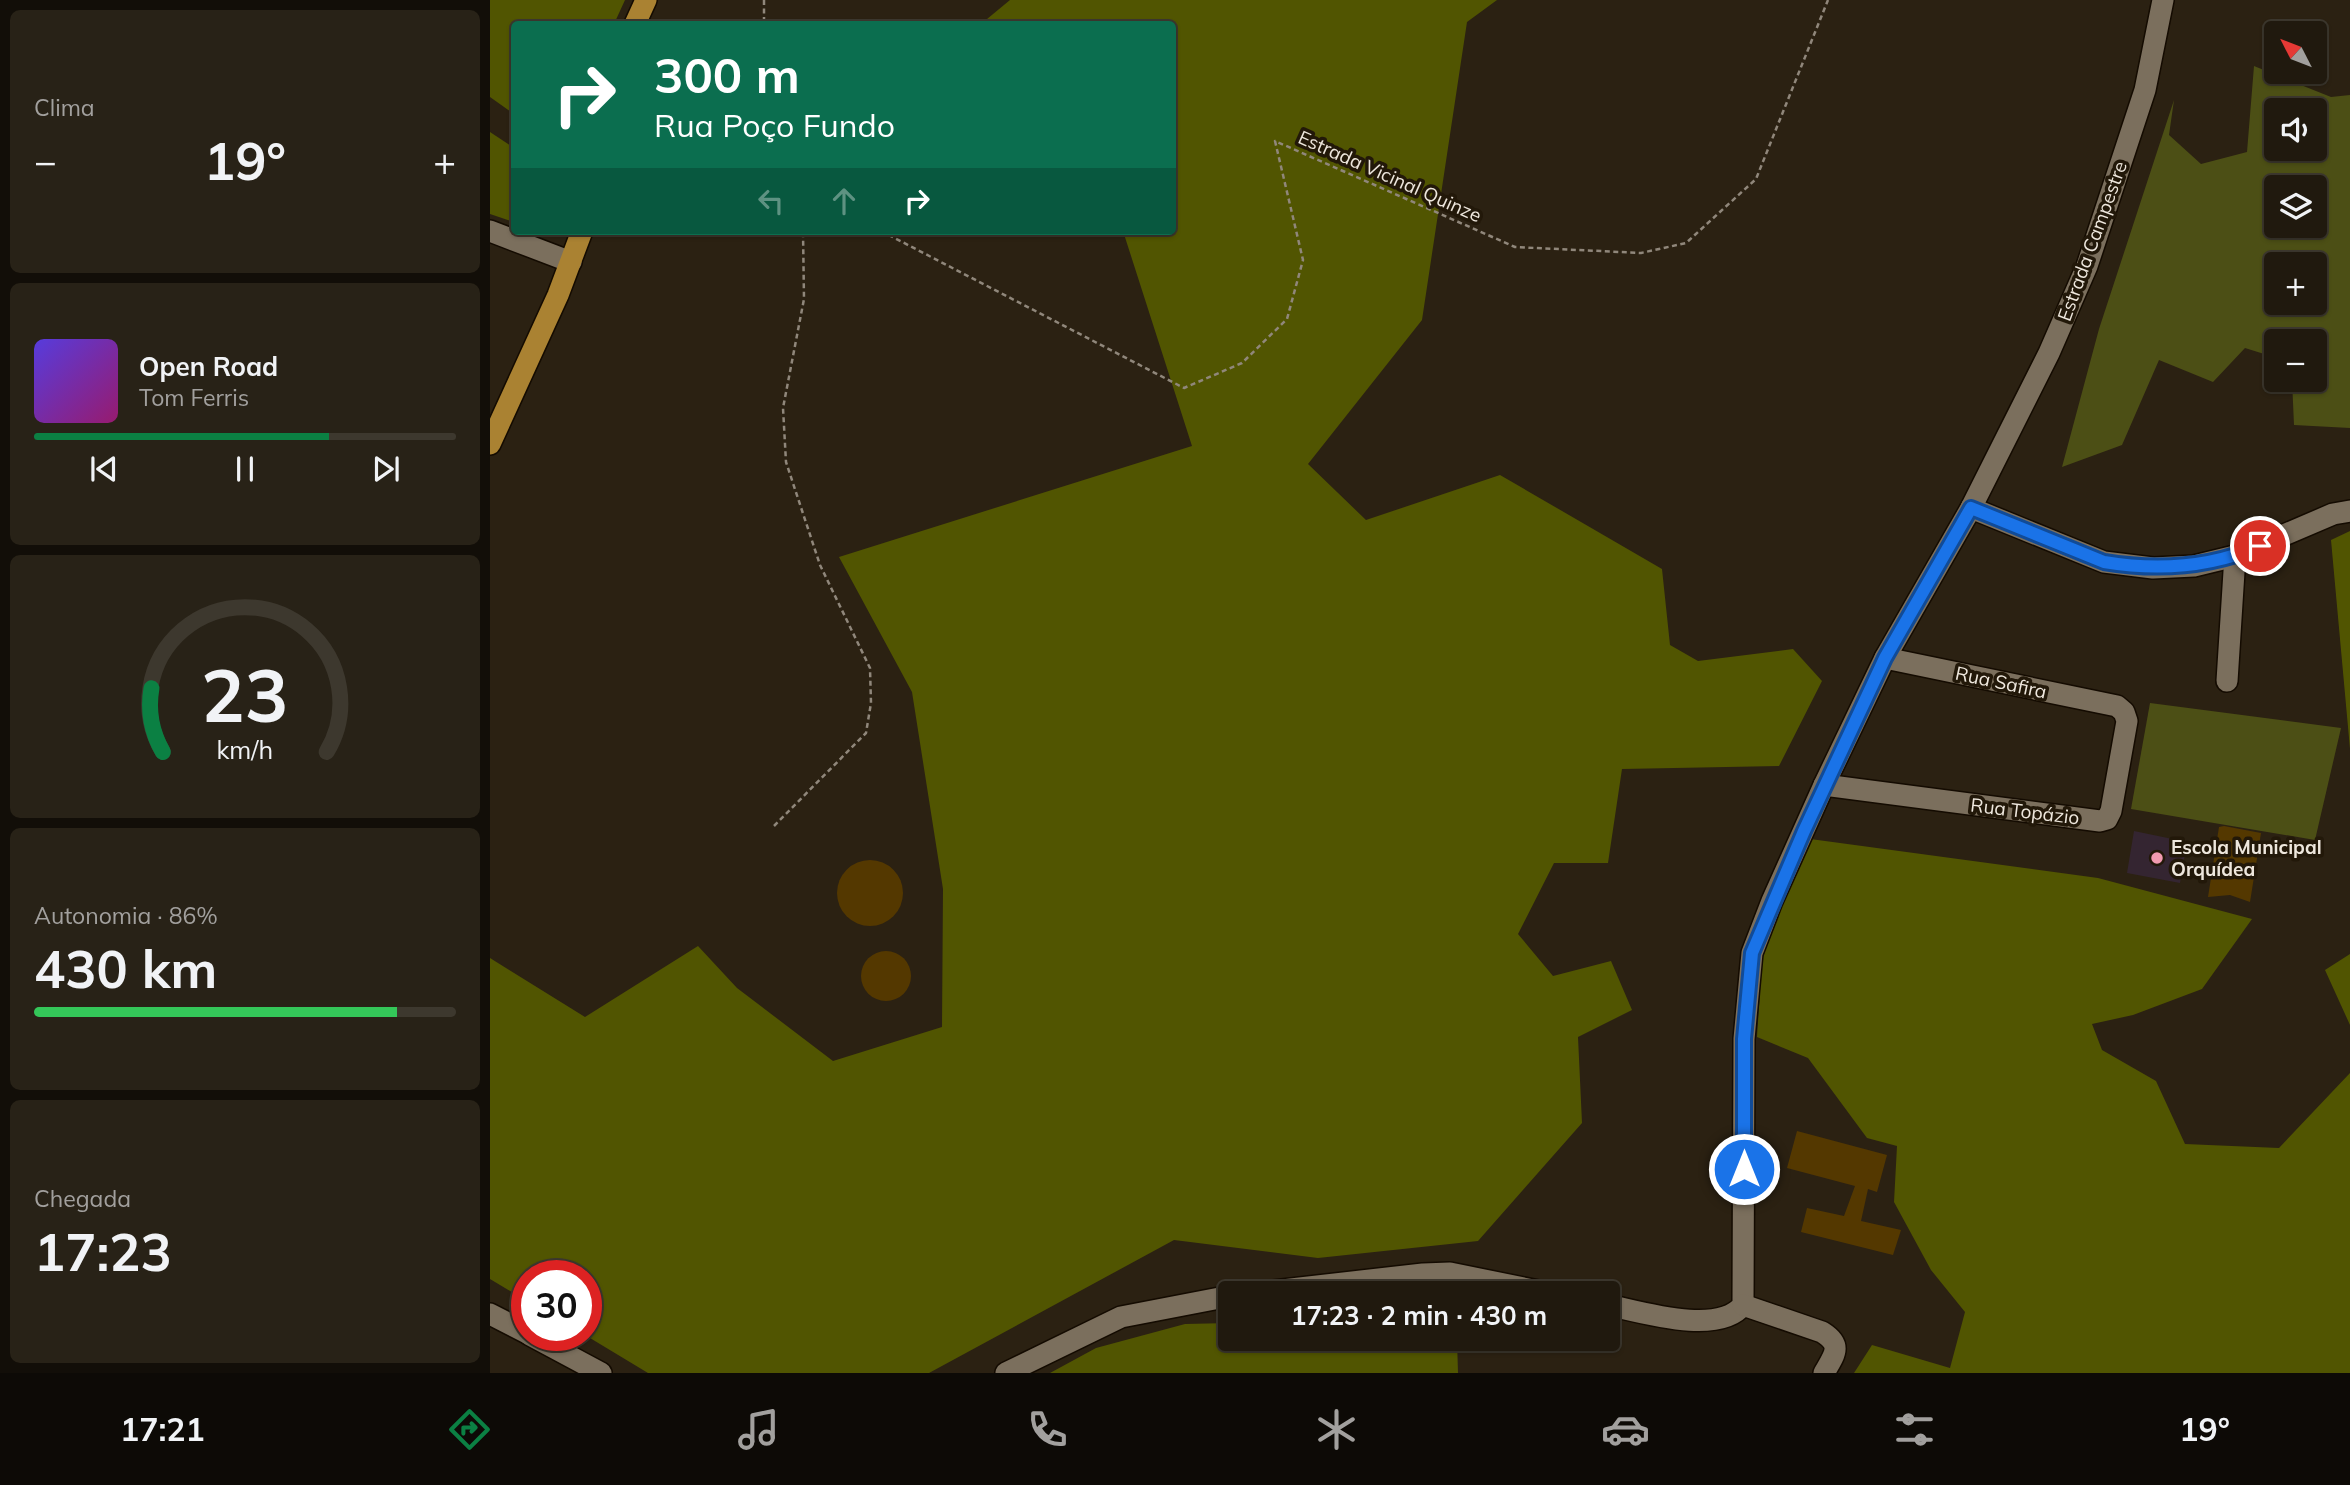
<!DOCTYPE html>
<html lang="pt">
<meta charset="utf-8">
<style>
:root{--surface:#20190e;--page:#282217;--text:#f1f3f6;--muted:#a2a09e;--line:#3d382e;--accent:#0b8043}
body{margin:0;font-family:Mulish,sans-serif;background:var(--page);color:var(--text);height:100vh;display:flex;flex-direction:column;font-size:26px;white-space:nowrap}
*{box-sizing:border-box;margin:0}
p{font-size:23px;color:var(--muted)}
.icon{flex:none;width:38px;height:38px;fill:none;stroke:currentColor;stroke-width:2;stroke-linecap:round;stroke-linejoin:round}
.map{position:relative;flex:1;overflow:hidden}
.details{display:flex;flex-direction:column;gap:10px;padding:10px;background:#120e08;width:490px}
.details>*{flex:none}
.banner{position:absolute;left:21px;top:21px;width:665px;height:214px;border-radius:7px;box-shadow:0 2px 5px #0004,0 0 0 2px var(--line);background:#0b6e4f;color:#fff;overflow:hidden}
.needle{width:46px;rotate:312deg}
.buttons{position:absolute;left:1774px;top:21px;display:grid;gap:14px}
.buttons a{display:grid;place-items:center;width:63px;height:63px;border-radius:7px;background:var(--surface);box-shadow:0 2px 5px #0004,0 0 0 2px var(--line);font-size:35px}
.speed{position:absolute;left:21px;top:1260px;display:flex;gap:14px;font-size:35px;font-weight:700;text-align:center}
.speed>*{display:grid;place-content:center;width:91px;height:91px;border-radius:50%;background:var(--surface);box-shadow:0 2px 5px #0004,0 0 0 2px var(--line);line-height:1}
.speed .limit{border:10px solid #d22;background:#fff;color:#111}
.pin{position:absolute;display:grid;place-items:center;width:60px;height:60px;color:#fff;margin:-30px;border:4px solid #fff;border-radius:50%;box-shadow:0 2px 7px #0007}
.me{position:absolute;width:77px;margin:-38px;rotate:0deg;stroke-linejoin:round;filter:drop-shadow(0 0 5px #0008)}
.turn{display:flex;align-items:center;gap:24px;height:147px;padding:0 28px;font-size:32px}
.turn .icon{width:91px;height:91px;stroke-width:2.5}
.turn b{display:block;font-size:49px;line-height:60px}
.lanes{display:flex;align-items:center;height:66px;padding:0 28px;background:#0003;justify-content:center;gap:35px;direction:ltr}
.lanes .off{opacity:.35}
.big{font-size:52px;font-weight:700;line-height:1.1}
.details .card{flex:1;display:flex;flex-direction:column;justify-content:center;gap:10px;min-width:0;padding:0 24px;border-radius:10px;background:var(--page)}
.details .dial{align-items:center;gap:0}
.dial svg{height:182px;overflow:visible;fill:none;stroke:var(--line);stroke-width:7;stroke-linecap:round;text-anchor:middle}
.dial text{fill:var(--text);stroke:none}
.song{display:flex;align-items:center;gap:21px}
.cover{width:84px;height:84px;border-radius:10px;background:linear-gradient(135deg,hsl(250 70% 55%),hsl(320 70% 35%))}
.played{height:7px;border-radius:4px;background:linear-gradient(90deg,var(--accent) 70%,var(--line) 70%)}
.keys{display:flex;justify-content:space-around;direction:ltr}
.heat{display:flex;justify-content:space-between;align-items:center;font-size:38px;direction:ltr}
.charge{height:10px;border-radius:5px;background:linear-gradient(90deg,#34c759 86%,var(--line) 0)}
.trip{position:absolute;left:728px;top:1281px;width:402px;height:70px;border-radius:7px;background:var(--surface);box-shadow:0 2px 5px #0004,0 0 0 2px var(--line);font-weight:700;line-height:70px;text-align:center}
.tab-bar{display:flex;height:112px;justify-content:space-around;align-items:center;background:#0d0a06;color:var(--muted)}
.tab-bar .icon{width:49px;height:49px}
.tab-bar .on{color:var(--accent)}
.tab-bar b{font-size:32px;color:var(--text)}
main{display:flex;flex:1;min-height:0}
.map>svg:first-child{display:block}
.education{fill:#342531}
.green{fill:#4c4f15;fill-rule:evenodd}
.forest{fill:#515501}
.building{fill:#543800}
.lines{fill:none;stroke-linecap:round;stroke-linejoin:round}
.minor-casing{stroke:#140b01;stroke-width:24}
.major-casing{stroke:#140b01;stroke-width:24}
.path{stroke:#90877b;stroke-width:2.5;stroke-dasharray:5 3.5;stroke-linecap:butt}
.minor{stroke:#7b6f5d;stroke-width:21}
.major{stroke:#aa8232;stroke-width:21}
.route-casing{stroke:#114b97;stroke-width:18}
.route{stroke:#1a73e8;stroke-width:12}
.poi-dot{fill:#f19ab0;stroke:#221809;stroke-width:2.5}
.labels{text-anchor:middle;stroke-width:7;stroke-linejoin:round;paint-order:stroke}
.street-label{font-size:19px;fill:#eee7dd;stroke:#221809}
.poi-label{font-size:19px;font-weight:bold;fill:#eee7dd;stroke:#221809;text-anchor:start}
</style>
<main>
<section class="details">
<div class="card"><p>Clima</p>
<div class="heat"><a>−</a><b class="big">19°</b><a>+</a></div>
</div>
<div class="card">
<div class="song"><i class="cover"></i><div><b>Open Road</b><p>Tom Ferris</p></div></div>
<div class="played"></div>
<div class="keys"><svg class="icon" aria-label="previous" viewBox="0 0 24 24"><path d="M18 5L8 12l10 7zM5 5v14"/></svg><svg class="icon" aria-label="pause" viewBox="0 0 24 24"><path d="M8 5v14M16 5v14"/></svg><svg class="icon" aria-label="next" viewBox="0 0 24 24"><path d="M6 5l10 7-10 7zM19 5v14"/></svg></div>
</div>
<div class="card dial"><svg viewBox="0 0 100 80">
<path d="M14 69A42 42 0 1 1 86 69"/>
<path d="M14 69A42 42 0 0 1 9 41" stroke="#0b8043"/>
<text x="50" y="56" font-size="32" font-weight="700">23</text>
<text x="50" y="72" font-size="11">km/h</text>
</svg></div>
<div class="card"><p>Autonomia · 86%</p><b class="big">430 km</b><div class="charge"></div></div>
<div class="card"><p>Chegada</p><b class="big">17:23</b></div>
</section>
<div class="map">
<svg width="1860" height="1373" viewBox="0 0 1860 1373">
<rect width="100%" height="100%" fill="#2b2112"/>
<!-- education -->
<polygon class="education" points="1644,831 1697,842 1690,883 1637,873"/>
<!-- green -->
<g class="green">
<path d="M1764,66L1841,97L1860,95V428L1804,425L1802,380H1825V341H1787V358L1755,348L1723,382L1669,360L1632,445L1572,467L1609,329L1684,100L1679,135L1711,164L1757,152ZM1787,110H1825V149H1787ZM1787,187H1825V226H1787ZM1787,264H1825V303H1787Z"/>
<polygon points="1660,703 1851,728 1825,840 1641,809"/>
</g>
<!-- forest -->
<g class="forest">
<polygon points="0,0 135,0 124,24 24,24 24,114 0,97"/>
<polygon points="520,0 1007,0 977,22 932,320 818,464 876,520 1010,475 1172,569 1180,645 1208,661 1303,649 1332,681 1289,766 1132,769 1118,863 1064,863 1028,934 1063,976 1121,961 1142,1010 1088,1037 1092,1123 988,1241 828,1258 684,1240 439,1373 158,1373 95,1335 96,1276 37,1276 37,1301 0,1279 0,958 95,1017 208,946 247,988 343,1061 452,1027 453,889 422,692 349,557 702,446 633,231 682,231 682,24 491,24"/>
<polygon points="0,132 24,148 24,222 0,214"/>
<polygon points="1860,531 1860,749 1841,540"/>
<polygon points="1313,838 1608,878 1762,919 1712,989 1643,1015 1602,1024 1612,1050 1666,1081 1695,1144 1789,1148 1860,1073 1860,1373 1364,1373 1382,1345 1460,1368 1475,1312 1441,1270 1404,1202 1407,1146 1377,1138 1318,1058 1267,1037 1272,960"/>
<polygon points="1860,954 1860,1025 1835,970"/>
<polygon points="740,1323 740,1339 967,1339 968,1373 560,1373 606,1348 695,1324"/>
</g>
<!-- building -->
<g class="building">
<polygon points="1734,826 1771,833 1760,902 1740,895 1718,897 1729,827"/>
<circle cx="380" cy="893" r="33"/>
<circle cx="396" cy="976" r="25"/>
<polygon points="1307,1131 1397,1155 1387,1192 1378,1189 1371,1221 1411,1230 1403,1255 1311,1232 1317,1208 1354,1216 1365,1186 1297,1168"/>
</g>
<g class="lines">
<defs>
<g id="minor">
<polyline points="0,231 81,262"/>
<polyline points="1481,508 1614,562 1663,568 1704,566 1745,556 1843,514 1860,511"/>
<polyline points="1737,681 1745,556"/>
<polyline points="1334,785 1610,821 1617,819 1621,811 1637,721 1634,712 1627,706 1395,658"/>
<polyline points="764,1293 933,1274 960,1273 1058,1293"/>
<path d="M1118,1305C1151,1312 1229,1336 1253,1305L1254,1039L1262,953L1282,901L1334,785L1395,658L1481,508L1559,353L1597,266L1655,90L1673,0"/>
<path d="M1253,1305L1332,1332C1353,1345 1345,1354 1334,1373"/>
<polyline points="0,1314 37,1333"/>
<polyline points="40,1335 111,1373"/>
<polyline points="516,1373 631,1317 740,1296"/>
</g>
<g id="major">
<polyline points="145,24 156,0"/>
<polyline points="0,444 68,295 92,231"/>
</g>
</defs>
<!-- minor casing -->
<use href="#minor" class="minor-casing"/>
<!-- major casing -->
<use href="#major" class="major-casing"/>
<!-- path -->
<g class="path">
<polyline points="274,0 274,24"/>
<polyline points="391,231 694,388 752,363 797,319 813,260 785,141 1025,247 1151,253 1196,243 1266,179 1338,0"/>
<polyline points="284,826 376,733 381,703 380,668 330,565 296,462 293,408 314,299 313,231"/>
</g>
<!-- minor -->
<use href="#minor" class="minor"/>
<!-- major -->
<use href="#major" class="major"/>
</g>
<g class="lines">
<defs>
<path id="route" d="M1254,1169V1039L1262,953L1314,831L1395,658L1481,508L1614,562C1668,571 1719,568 1770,546"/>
</defs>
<!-- route casing -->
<use href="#route" class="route-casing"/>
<!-- route -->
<use href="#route" class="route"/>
</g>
<!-- markers -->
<circle class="poi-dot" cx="1667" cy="858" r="7"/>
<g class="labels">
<!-- street labels -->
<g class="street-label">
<text transform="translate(900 176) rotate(24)" y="7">Estrada Vicinal Quinze</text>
<text transform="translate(1602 241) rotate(-70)" y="7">Estrada Campestre</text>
<text transform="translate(1511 682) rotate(12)" y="7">Rua Safira</text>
<text transform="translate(1535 811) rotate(7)" y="7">Rua Topázio</text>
</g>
<!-- poi labels -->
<g class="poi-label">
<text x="1681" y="854">Escola Municipal<tspan x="1681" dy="22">Orquídea</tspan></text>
</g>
</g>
</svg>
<div class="buttons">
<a><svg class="needle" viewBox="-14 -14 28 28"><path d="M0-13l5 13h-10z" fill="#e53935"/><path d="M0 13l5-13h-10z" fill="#a2a09e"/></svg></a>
<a><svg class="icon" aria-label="sound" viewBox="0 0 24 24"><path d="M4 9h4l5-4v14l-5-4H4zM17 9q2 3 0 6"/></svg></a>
<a><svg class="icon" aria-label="layers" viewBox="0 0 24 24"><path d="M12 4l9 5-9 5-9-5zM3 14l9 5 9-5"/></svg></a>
<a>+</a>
<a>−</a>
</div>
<div class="speed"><div class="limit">30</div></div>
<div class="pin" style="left:1770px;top:546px;background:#d93025"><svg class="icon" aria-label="arrive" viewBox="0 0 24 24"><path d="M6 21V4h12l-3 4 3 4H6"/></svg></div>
<svg class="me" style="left:1254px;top:1169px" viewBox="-20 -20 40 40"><circle r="17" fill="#1a73e8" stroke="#fff" stroke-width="3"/><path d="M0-11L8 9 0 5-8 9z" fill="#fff"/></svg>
<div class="trip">17:23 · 2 min · 430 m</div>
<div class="banner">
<div class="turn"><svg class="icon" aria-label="right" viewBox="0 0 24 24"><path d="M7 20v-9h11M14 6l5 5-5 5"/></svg><div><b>300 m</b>Rua Poço Fundo</div></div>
<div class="lanes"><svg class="icon off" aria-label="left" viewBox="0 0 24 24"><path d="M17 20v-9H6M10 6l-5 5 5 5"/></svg><svg class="icon off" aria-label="ahead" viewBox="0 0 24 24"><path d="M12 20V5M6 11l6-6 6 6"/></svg><svg class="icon" aria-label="right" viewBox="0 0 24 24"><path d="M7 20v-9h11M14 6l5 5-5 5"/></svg></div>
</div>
</div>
</main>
<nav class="tab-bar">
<b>17:21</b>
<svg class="icon on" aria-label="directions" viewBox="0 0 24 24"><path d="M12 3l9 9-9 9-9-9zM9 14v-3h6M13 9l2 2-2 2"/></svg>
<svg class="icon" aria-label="music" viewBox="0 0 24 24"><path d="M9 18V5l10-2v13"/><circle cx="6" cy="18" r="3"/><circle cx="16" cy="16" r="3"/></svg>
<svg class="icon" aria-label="phone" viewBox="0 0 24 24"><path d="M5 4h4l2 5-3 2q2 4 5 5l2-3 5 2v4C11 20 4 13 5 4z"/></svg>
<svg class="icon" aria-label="climate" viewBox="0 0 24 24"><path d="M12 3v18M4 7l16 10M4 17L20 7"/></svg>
<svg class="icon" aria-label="car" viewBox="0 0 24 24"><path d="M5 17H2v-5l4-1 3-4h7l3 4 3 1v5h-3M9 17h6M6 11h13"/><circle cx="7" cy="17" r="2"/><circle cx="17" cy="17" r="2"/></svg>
<svg class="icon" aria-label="filters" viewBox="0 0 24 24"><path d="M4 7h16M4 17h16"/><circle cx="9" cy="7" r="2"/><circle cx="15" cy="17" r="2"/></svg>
<b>19°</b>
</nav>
